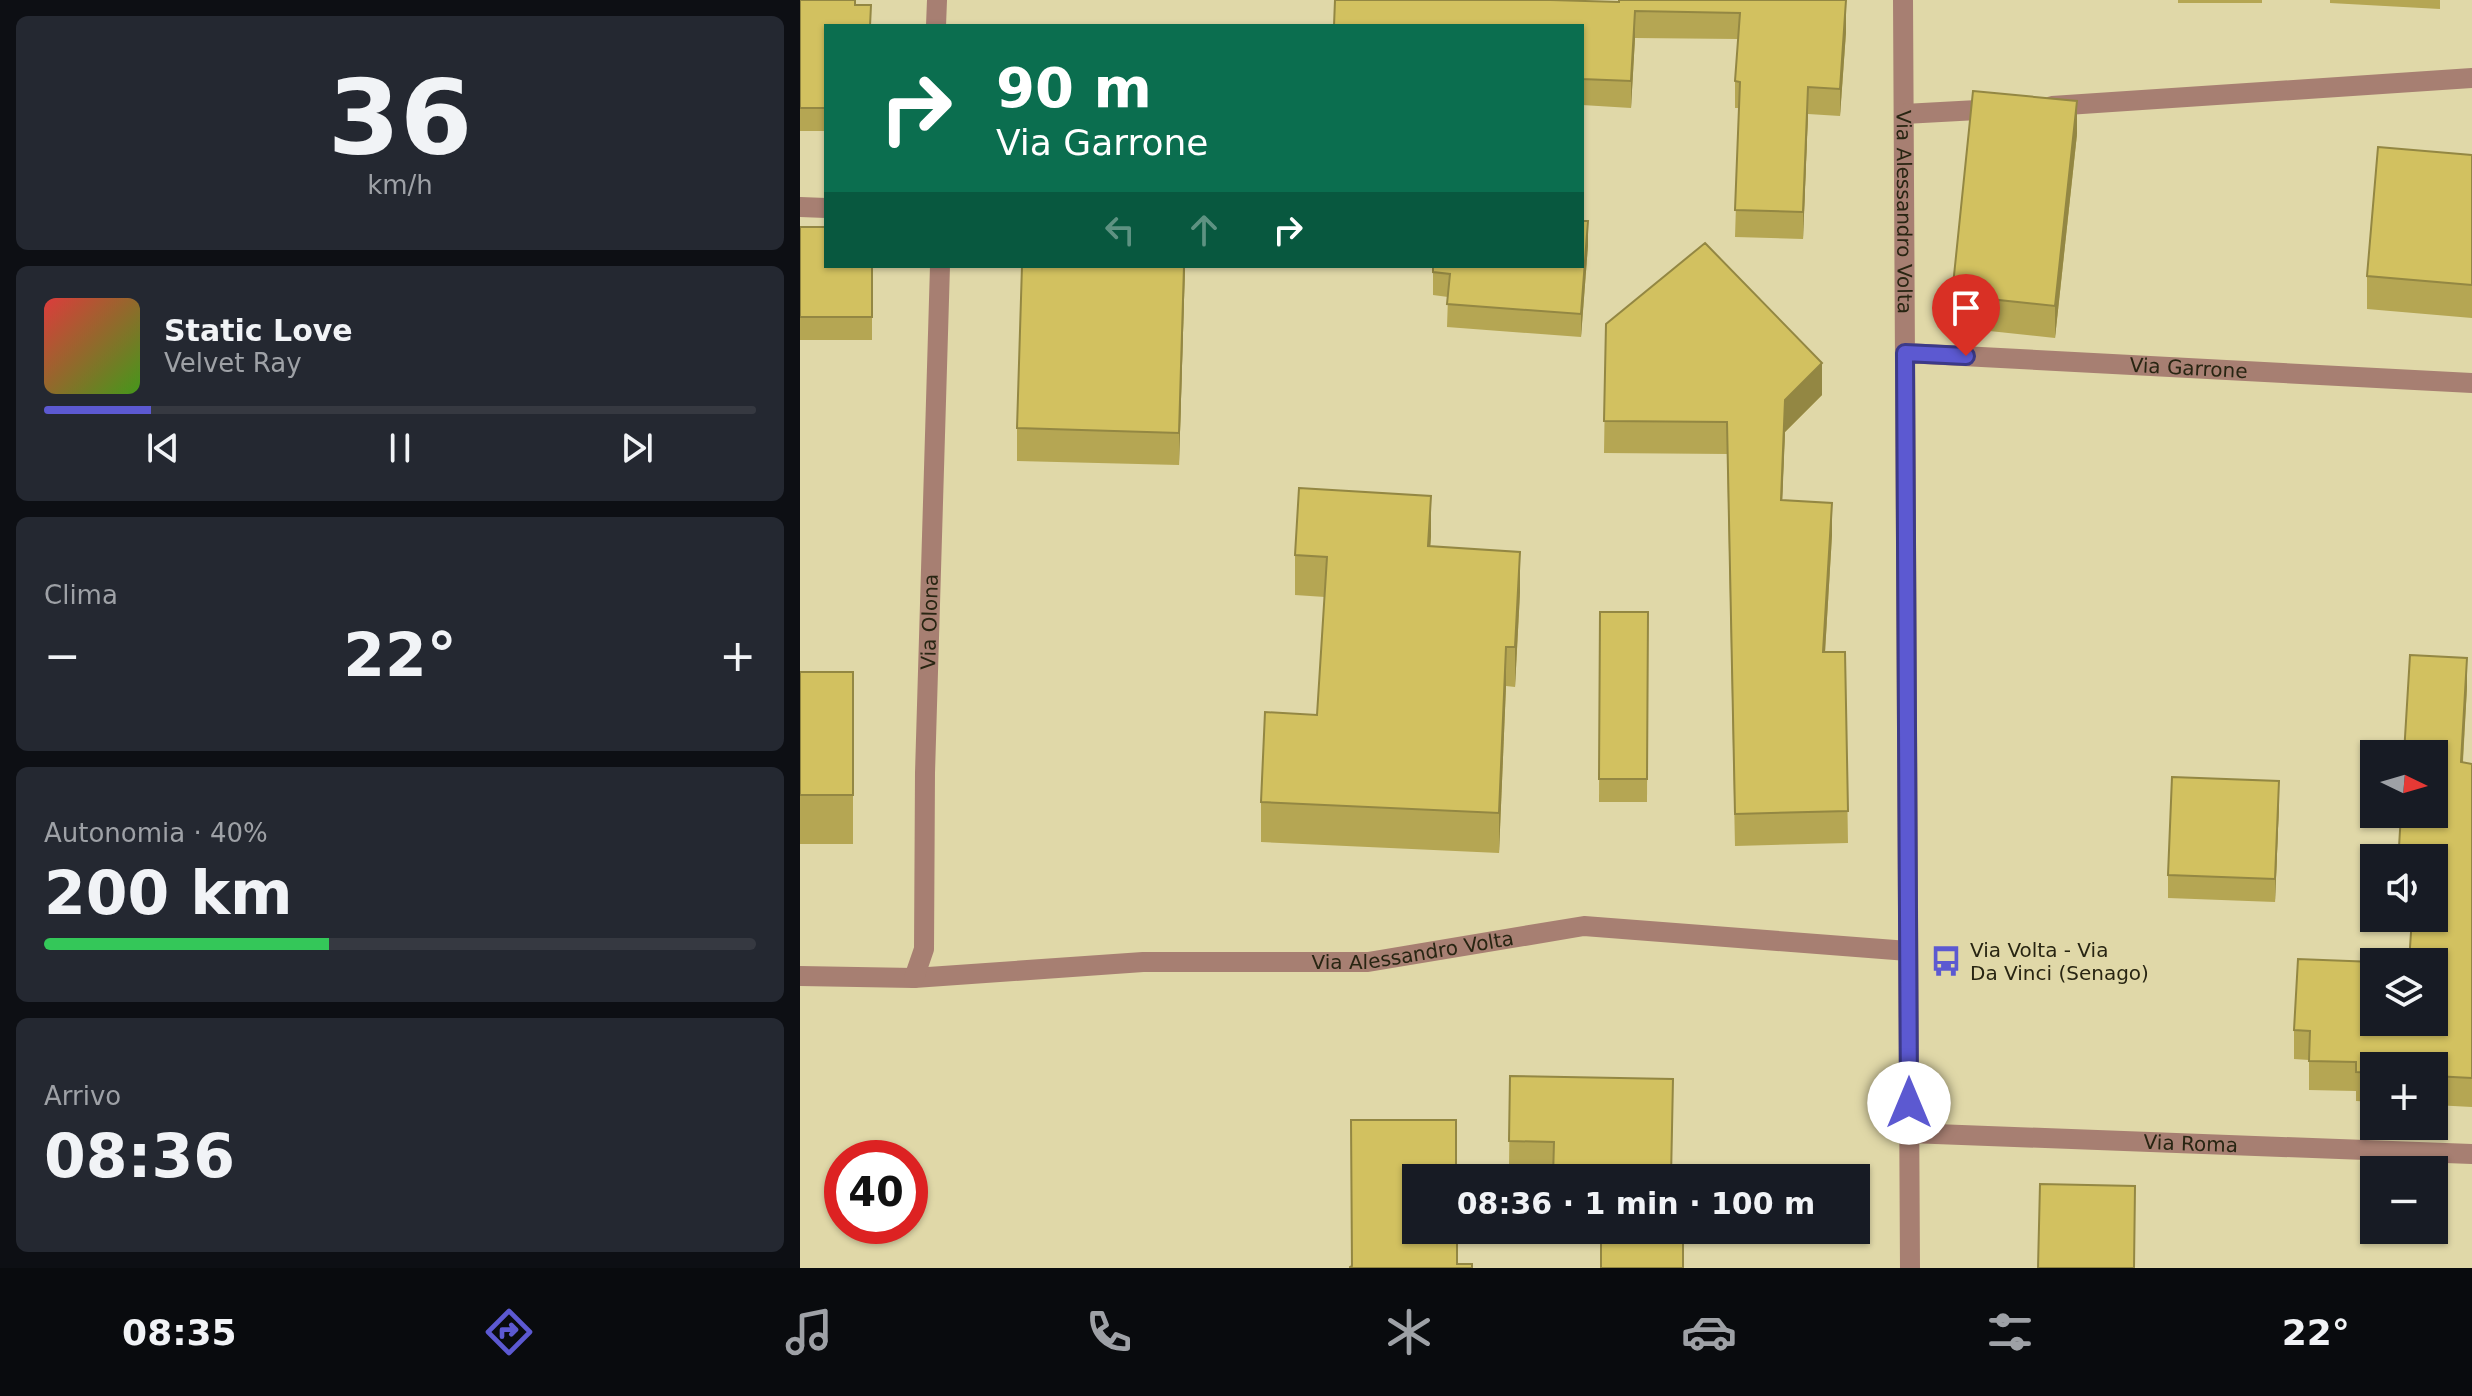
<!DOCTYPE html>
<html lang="it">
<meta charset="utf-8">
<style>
:root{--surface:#171b24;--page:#242831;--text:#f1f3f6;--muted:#9ea1a6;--line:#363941;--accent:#5c59d1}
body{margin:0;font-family:"DejaVu Sans",sans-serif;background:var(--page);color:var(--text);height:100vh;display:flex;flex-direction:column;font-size:30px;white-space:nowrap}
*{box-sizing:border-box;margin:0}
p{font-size:26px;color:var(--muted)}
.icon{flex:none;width:44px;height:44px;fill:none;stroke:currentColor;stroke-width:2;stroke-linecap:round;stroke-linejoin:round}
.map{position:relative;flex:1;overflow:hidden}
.drawer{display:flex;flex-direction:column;gap:16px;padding:16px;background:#0d0f14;width:800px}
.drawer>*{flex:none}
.banner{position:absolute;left:24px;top:24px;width:760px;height:244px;border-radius:0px;box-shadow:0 2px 6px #0004;background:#0b6e4f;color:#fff;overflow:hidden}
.needle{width:52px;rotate:95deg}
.tools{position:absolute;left:1560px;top:740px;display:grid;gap:16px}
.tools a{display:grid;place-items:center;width:88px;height:88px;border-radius:0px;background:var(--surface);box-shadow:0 2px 6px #0004;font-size:40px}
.speed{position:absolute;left:24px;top:1140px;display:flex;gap:16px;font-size:40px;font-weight:700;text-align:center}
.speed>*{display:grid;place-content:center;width:104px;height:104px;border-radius:50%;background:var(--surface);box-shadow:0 2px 6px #0004;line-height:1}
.speed .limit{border:12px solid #d22;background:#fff;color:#111}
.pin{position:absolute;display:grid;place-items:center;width:68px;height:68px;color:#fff;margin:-82px -34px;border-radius:50% 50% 50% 0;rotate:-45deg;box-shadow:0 0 8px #0007}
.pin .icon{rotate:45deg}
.me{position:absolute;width:88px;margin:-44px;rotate:0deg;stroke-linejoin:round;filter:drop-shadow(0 0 6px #0008)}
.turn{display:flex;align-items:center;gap:28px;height:168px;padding:0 40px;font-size:36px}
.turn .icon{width:104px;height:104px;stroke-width:2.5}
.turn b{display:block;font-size:56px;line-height:68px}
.lanes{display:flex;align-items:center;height:76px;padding:0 40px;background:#0003;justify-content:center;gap:40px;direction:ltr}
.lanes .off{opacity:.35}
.big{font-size:60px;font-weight:600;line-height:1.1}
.drawer .widget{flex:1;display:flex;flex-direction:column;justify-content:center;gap:12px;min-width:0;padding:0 28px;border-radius:12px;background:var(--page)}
.drawer .dial{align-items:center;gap:0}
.dial b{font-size:104px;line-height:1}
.song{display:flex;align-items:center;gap:24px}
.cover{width:96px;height:96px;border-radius:12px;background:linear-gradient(135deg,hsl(0 70% 55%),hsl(100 70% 35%))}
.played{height:8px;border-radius:4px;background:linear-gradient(90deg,var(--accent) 15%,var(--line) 15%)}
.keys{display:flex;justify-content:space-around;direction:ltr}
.heat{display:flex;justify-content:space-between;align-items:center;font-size:44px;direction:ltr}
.charge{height:12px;border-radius:6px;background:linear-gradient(90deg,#34c759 40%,var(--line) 0)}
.trip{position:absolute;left:602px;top:1164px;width:468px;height:80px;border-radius:0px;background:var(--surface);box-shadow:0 2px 6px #0004;font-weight:600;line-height:80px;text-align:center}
.dock{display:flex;height:128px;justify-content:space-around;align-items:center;background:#090b0e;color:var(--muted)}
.dock .icon{width:56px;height:56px}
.dock .on{color:var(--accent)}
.dock b{font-size:36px;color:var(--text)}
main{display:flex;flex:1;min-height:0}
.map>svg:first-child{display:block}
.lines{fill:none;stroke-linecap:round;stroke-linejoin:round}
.minor{stroke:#a77f72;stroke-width:20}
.wall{fill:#b5a653}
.shaded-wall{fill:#938743}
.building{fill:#d2c160;stroke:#938743;stroke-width:2}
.route-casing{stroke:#3c3a88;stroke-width:20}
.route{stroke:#5c59d1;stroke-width:14}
.labels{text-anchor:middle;stroke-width:8;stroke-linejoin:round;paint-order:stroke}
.street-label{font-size:20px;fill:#282512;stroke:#e0d8a8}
.poi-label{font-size:20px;fill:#282512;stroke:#e0d8a8;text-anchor:start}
</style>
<main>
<section class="drawer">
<div class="widget dial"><b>36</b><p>km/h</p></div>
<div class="widget">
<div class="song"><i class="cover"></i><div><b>Static Love</b><p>Velvet Ray</p></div></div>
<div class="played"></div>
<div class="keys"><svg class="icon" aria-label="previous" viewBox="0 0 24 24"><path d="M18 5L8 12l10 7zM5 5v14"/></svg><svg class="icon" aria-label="pause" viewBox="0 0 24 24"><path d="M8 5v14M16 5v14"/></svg><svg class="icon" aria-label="next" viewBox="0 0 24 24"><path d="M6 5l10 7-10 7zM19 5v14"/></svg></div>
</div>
<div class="widget"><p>Clima</p>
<div class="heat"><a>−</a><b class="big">22°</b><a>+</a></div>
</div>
<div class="widget"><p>Autonomia · 40%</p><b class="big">200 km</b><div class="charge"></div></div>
<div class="widget"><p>Arrivo</p><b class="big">08:36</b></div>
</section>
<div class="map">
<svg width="1672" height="1268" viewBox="0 0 1672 1268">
<rect width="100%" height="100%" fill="#e0d8a8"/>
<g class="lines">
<!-- minor -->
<g class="minor">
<path id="s1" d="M1103,0L1110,1268"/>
<polyline points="136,26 137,0"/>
<polyline points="1252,106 1672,78"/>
<polyline points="1104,114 1196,109"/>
<polyline points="0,207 26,208"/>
<path id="s2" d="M1105,353L1672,383"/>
<path id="s3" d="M0,976L114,978L343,962H568L784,926L1108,951"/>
<path id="s4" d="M114,978L124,949L125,773L140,266"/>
<path id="s5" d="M1109,1133L1672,1154"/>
</g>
</g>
<!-- wall -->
<g class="wall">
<polygon points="0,0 26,26 26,131 0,131"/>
<polygon points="1046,0 1046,32 1040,116 1008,114 1003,239 935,237 939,108 935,108 935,81 938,39 835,38 831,108 782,105 782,26 819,2"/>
<rect x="1378" y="0" width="84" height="3"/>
<polygon points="1530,0 1640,0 1640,9 1530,3"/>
<polygon points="1277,134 1255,338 1152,327 1152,295"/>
<polygon points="1672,155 1672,318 1567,309 1567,276"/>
<polygon points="0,227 72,266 72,340 0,340"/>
<polygon points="788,245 781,337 647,327 648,297 633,295 633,266"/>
<polygon points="385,266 379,465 217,461 217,428"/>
<polygon points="806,324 1022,395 985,432 982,500 1032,535 1025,652 1045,652 1048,843 935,846 927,454 804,453"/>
<polygon points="631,536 630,546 720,592 715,687 706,686 699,853 461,842 461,802 517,715 525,597 495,595 495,555"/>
<polygon points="800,612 848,612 847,802 799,802"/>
<rect x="0" y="672" width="53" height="172"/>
<polygon points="1667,687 1663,762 1672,764 1672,1107 1634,1105 1634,1066 1574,1066 1574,1102 1556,1101 1556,1091 1509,1090 1509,1060 1494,1059 1494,1030 1634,1022 1634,858 1599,858 1599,847"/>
<polygon points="1479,804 1475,902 1368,898 1368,875"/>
<polygon points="710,1076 873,1108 871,1178 753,1178 753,1170 709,1169"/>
</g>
<!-- shaded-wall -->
<g class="shaded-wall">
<polygon points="1046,5 1046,32 1040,116 1040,89"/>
<polygon points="835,11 835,38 831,108 831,81"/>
<polygon points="1008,87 1008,114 1003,239 1003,212"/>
<polygon points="1277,101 1277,134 1255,338 1255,306"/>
<polygon points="788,221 788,245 781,337 781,314"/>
<polygon points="384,266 385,266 379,465 379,433"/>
<polygon points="1022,363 1022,395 985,432 981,532 981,500 985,400"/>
<polygon points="631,496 631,536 628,586 628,546"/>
<polygon points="1032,503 1032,535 1023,685 1023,652"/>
<polygon points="720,552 720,592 715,687 715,647"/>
<polygon points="706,647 706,686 699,853 699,813"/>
<polygon points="1667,658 1667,687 1661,791 1661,762"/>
<polygon points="1479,781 1479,804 1475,902 1475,879"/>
</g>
<!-- building -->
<g class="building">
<polygon points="0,0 55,0 55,5 71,5 70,26 26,26 26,108 0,108"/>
<polygon points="535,0 751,0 819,2 819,0 1046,0 1040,89 1008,87 1003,212 935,210 940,82 935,81 940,13 835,11 831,81 782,79 782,26 534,26"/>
<polygon points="1173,91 1277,101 1255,306 1152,295"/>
<polygon points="1578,147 1672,155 1672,285 1567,276"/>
<polygon points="782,221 788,221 781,314 647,304 650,274 633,272 633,266 782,266"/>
<polygon points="0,227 26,227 26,266 72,266 72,317 0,317"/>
<polygon points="905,243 1022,363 985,400 981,500 1032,503 1023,652 1045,652 1048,811 935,814 927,422 804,421 806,324"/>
<polygon points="222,266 384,266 379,433 217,428"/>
<polygon points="499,488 631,496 628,546 720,552 715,647 706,647 699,813 461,802 465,712 517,715 527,557 495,555"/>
<polygon points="800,612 848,612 847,779 799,779"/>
<polygon points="1610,655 1667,658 1661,762 1672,764 1672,1078 1634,1076 1634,1066 1574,1066 1574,1073 1556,1072 1556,1062 1509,1061 1510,1031 1494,1030 1498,959 1574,962 1574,1022 1634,1022 1634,962 1609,962 1612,918 1634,918 1634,858 1616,858 1616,848 1599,847 1601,814 1634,814 1634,754 1604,754"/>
<rect x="0" y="672" width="53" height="123"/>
<polygon points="1372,777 1479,781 1475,879 1368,875"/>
<polygon points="710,1076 873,1079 871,1178 753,1177 754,1142 709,1141"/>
<polygon points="551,1120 656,1120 656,1178 616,1178 616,1230 657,1230 657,1264 672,1264 672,1268 550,1268 550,1267 552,1266"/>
<polygon points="1240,1184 1335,1186 1334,1268 1238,1268"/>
<polygon points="801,1230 870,1230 870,1237 883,1237 883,1268 801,1268"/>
</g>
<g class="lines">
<defs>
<polyline id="route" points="1109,1103 1105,353 1166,356"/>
</defs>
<!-- route casing -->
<use href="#route" class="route-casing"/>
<!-- route -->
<use href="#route" class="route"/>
</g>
<!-- icons -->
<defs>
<symbol id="bus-bare" viewBox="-9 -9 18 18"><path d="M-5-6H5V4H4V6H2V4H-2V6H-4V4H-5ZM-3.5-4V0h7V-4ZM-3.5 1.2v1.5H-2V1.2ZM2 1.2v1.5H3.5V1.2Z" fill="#5c59d1" stroke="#e0d8a8" stroke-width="2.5" paint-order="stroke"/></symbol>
</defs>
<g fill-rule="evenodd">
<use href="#bus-bare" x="1124" y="939" width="44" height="44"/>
</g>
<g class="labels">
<!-- street labels -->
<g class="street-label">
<text dy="7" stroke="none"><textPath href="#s1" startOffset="212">Via Alessandro Volta</textPath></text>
<text dy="7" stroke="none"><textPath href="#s2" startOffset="284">Via Garrone</textPath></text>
<text dy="7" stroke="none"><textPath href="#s4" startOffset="358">Via Olona</textPath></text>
<text dy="7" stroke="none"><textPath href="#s3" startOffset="614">Via Alessandro Volta</textPath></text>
<text dy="7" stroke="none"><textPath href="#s5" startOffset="282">Via Roma</textPath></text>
</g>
<!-- poi labels -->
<g class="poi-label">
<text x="1170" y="957">Via Volta - Via<tspan x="1170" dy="23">Da Vinci (Senago)</tspan></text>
</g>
</g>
</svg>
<div class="tools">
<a><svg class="needle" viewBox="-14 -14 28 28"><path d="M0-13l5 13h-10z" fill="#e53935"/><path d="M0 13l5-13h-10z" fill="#9ea1a6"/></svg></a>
<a><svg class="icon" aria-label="sound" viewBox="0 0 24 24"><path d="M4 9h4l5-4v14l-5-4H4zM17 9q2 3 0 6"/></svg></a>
<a><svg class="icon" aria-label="layers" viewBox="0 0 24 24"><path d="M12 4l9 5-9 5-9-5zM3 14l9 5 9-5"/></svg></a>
<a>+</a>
<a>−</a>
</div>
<div class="speed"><div class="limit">40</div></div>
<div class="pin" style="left:1166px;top:356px;background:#d93025"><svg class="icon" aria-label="arrive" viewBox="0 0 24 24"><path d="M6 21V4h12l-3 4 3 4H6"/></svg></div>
<svg class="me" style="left:1109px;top:1103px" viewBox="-20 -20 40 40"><circle r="19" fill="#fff"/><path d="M0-13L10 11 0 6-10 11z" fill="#5c59d1"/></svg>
<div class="trip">08:36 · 1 min · 100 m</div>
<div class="banner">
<div class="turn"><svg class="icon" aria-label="right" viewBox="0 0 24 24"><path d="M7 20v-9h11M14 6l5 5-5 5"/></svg><div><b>90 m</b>Via Garrone</div></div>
<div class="lanes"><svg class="icon off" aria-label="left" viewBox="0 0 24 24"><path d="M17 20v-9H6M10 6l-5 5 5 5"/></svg><svg class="icon off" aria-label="ahead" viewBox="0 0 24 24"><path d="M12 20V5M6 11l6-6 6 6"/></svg><svg class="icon" aria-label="right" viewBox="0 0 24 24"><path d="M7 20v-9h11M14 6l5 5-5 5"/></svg></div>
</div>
</div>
</main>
<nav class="dock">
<b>08:35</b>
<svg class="icon on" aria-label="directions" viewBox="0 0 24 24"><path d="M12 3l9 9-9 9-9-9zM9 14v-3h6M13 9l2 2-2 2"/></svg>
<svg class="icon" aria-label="music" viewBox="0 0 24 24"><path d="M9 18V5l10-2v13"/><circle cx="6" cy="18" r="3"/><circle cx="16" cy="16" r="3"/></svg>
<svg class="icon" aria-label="phone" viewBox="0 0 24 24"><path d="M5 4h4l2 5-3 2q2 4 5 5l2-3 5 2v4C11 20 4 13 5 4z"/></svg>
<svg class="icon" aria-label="climate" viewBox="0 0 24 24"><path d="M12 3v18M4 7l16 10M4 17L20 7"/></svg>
<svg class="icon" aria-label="car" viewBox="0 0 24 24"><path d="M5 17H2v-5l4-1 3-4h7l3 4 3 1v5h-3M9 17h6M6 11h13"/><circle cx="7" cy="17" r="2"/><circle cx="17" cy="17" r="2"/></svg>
<svg class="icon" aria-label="filters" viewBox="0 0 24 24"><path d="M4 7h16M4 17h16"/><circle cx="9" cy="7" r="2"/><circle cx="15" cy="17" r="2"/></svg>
<b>22°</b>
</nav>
